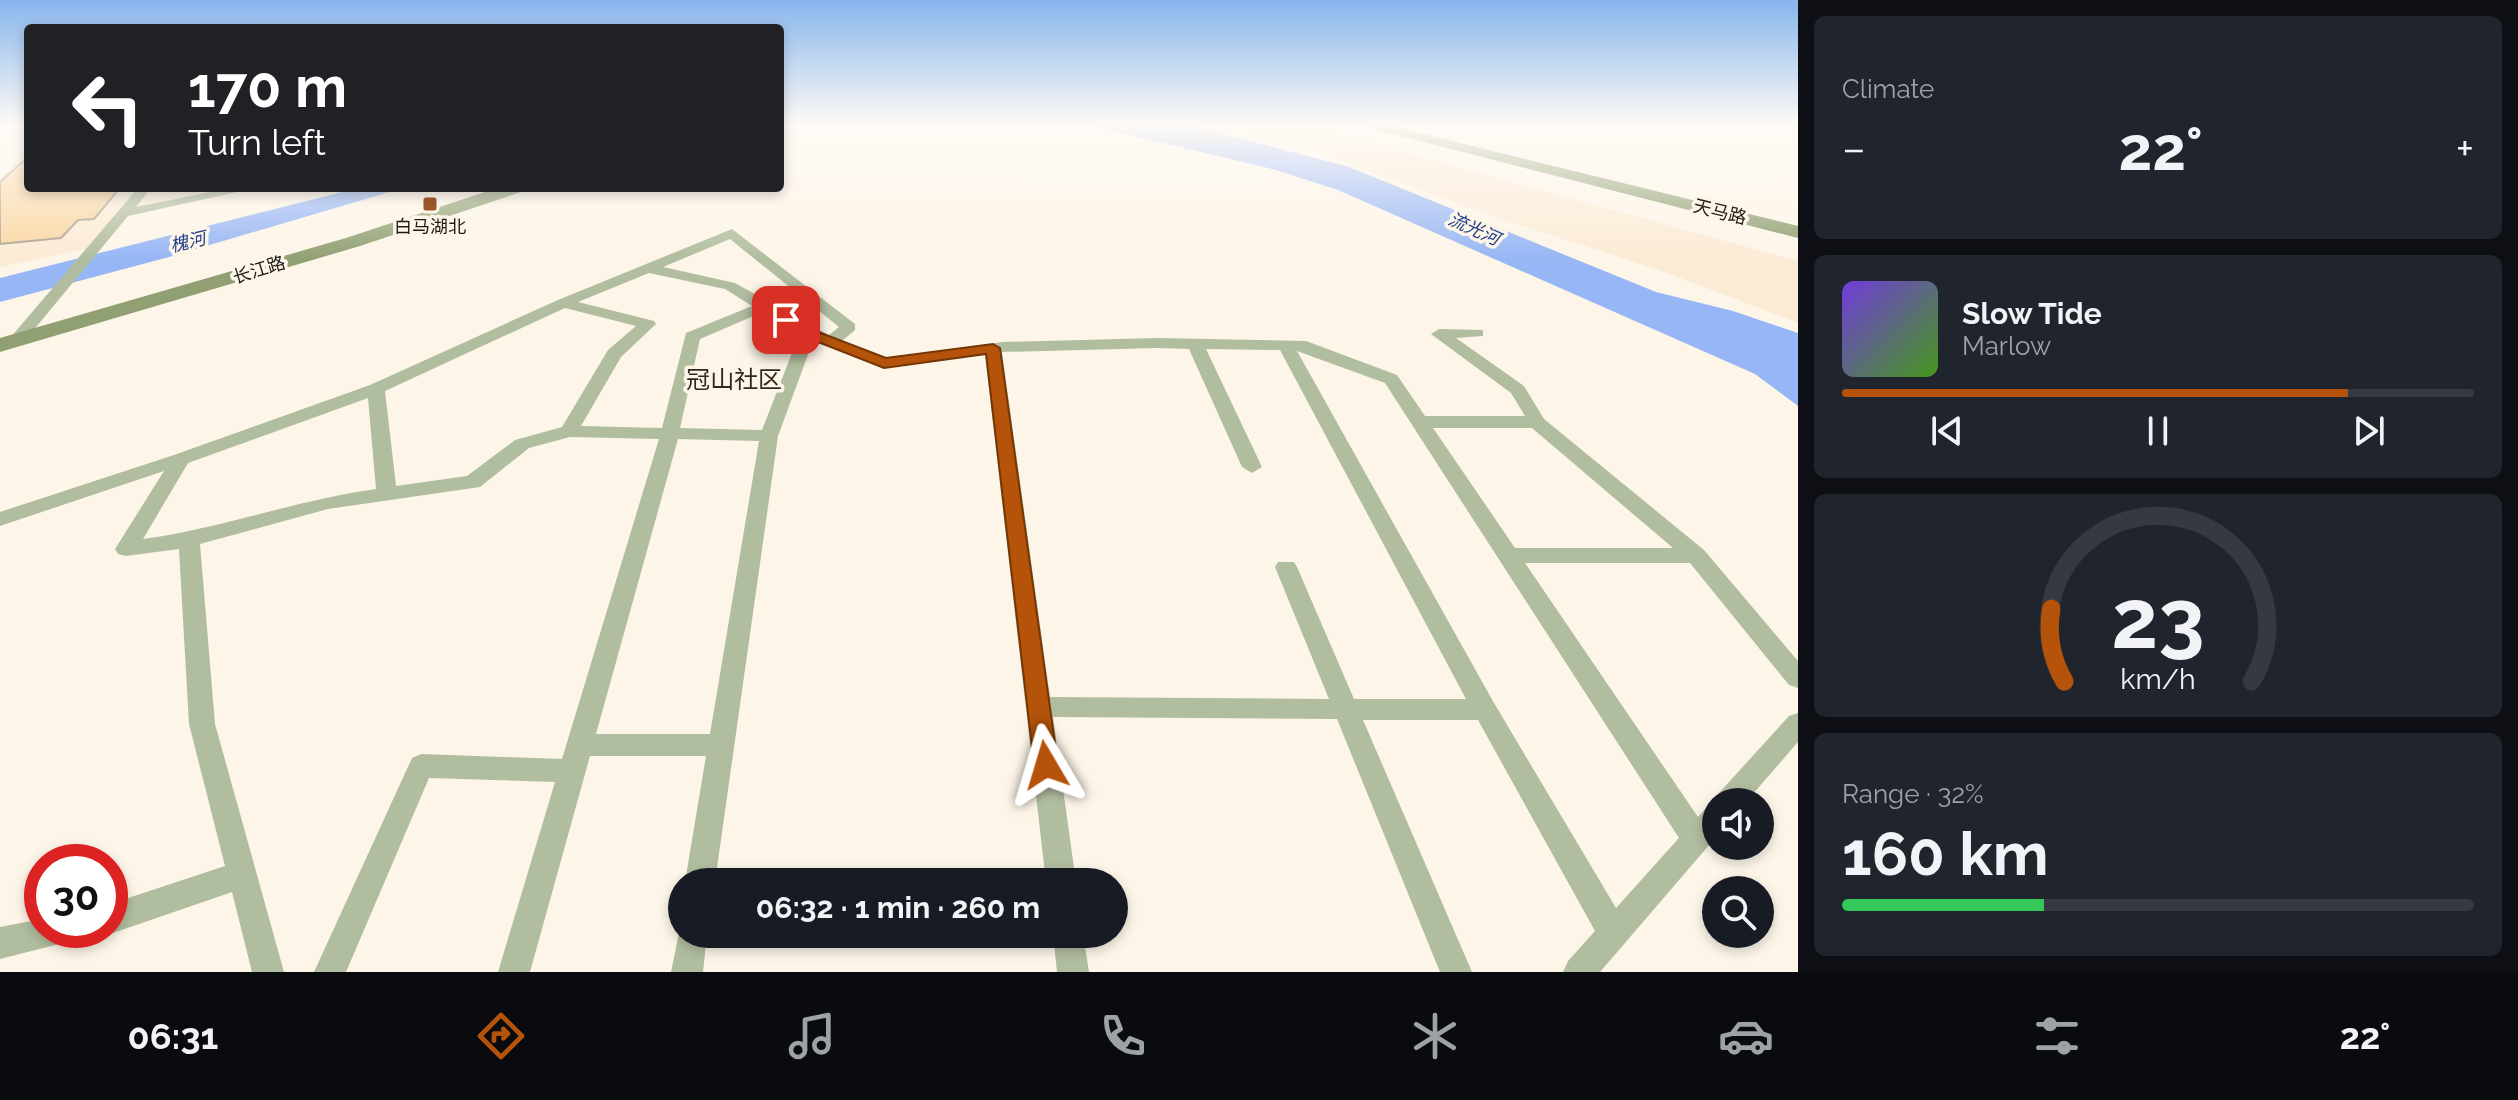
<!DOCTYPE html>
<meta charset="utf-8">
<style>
:root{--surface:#171b24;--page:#20242c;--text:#f1f3f6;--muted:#9ea1a6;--line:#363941;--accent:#b45309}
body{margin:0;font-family:Raleway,"Noto Sans SC",sans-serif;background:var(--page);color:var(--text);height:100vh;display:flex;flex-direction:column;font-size:30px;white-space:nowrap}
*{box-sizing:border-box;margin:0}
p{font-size:26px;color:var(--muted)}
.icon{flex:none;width:44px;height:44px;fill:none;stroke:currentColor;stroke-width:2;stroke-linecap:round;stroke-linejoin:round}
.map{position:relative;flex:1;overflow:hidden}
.side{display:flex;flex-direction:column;gap:16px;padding:16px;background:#0d0f14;width:720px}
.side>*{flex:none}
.hud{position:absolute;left:24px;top:24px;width:760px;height:168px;border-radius:8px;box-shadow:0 4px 12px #0003;background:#202124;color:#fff;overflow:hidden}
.buttons{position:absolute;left:1702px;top:788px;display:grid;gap:16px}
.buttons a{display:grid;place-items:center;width:72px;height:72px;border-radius:50%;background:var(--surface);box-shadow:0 4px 12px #0003;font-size:40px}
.speed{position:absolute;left:24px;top:844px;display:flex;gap:16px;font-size:40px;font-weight:700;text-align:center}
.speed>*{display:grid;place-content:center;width:104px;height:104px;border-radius:50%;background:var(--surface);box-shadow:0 4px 12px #0003;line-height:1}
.speed .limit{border:12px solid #d22;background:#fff;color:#111}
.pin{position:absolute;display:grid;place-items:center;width:68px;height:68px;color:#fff;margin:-34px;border-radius:16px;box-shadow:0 4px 12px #0006}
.me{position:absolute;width:88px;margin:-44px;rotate:353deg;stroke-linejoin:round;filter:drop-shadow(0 0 6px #0008)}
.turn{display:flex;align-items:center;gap:28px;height:168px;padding:0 32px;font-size:36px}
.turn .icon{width:104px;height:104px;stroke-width:2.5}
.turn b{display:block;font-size:56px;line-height:68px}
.big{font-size:60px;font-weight:700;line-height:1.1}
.side .widget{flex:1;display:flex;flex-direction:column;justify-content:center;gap:12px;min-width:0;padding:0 28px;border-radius:12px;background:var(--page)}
.side .dial{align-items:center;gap:0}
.dial svg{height:208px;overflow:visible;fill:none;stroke:var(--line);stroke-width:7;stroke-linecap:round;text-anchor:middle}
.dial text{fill:var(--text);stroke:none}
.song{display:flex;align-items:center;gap:24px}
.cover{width:96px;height:96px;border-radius:12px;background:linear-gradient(135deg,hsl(260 70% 55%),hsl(100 70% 35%))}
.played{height:8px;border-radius:4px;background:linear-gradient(90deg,var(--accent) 80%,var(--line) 80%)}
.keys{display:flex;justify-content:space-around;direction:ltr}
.heat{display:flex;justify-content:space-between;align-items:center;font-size:44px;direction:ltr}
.charge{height:12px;border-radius:6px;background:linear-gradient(90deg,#34c759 32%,var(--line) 0)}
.trip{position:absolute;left:668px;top:868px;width:460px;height:80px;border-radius:40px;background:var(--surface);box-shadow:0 4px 12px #0003;font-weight:700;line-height:80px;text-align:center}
.dock{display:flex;height:128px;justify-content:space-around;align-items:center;background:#090b0e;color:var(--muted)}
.dock .icon{width:56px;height:56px}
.dock .selected{color:var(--accent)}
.dock b{font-size:36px;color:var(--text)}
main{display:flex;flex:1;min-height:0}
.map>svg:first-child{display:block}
.built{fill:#fbebd5}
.water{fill:#97b6f5}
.building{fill:#f9d7a3;stroke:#ada394;stroke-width:2}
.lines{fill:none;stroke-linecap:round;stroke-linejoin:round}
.street{fill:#b1bd9f;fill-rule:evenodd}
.secondary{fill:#90a073;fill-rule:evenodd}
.route{fill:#b45309;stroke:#753606;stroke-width:2}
.poi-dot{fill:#9c572a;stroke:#fdf5e8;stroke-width:3}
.labels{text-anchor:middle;stroke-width:7;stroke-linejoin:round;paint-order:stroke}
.far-street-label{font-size:18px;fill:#1e1a14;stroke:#fdf5e8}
.far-poi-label{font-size:18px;fill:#1e1a14;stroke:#fdf5e8}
.far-water-label{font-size:18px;font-style:italic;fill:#204088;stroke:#fdf5e8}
.quarter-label{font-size:24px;fill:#30281c;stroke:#fdf5e8}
</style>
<main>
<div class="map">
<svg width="1798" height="972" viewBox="0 0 1798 972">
<rect width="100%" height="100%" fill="#fdf5e8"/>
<!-- built -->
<g class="built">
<polygon points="1207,124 1303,124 1798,261 1798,323 1657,269 1492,216 1308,149"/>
<polygon points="28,149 28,188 249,188 124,213 95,247 0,267 0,178"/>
</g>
<!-- water -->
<g class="water">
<polygon points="1085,124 1185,124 1349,167 1656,292 1733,311 1798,333 1798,406 1755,374 1338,190 1276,170"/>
<polygon points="358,188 403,188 169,257 0,302 0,278"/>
</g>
<!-- building -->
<polygon class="building" points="28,157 28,188 120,188 94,219 78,220 61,238 0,244 0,182"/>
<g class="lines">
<!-- street -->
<g class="street">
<polygon points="138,188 151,188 136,207 230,188 255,188 128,216 22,344 10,344 8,341 10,338"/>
<path d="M732,229L855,324V330L842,341L886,358L1003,342L1157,338L1306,341L1397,375L1425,416H1525L1511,393L1431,334L1439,329L1483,330V336L1456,338L1524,386L1544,419L1704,550L1798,661V688L1789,685L1690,563H1525L1698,817L1706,808L1716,804V837L1600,972H1563L1568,961L1595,931L1478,720H1363L1472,972H1440L1337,719L1053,717L1076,882H1046L985,354L884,368L813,341L778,436L715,882H685L706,756H590L530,972H498L555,782L429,778L346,972H314L412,758L421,754L562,759L659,439L570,437L529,448L480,487L328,509L200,544L215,724L284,972H252L232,892L110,934L100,930H110V904L225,866L189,724L179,549L126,556L118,554L115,549L164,471L0,526V512L174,455L370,385L558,300ZM730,239L839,327L829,335L735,283L663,267ZM649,273L725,289L752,306L686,333L662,428L581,426L621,357L656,324L654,321L578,302ZM565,308L636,326L608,350L562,427L515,440L467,476L396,486L385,391ZM763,312L799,335L762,430L680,428L700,339ZM1157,348L1189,349L1242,467L1252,473L1262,467L1206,349L1280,350L1466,699H1354L1297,567L1294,562H1278L1275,567L1329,699L1050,697L1002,352ZM1297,351L1385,383L1679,838L1616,908L1494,703ZM368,398L376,489C297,500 222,528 143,539L188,463ZM1433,428H1532L1673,548H1515ZM678,439L759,441L710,734H596Z"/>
<polygon points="1798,713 1798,742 1746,802 1716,804 1719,793 1789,716"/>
<polygon points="42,919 42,930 75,930 71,941 0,959 0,927"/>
<polygon points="681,923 682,934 707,934 703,972 671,972"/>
<polygon points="1053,934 1083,934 1089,972 1057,972"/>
</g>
<!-- secondary -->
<g class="secondary">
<polygon points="1354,124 1383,124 1798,226 1798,238"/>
<polygon points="497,188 524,188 521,192 360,246 0,352 0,338 346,238"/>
</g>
</g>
<!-- sky -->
<linearGradient id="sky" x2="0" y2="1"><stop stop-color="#87b5ed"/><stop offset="0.48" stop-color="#fefaf5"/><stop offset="1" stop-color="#fefaf5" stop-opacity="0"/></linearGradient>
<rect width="1798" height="260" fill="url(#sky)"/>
<!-- route -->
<polygon class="route" points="786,315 813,330 886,358 993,344 1000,348 1058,765 1054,773 1046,776 1037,773 1034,765 986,354 884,368 803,336 781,323 781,317"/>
<!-- markers -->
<rect class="poi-dot" x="422" y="196" width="16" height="16" rx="4"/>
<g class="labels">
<!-- far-street labels -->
<g class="far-street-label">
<text transform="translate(1720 212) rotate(14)" y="6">天马路</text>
<text transform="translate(259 270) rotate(-17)" y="6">长江路</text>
</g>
<!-- far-poi labels -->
<g class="far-poi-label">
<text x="430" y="233">白马湖北</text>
</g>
<!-- far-water labels -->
<g class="far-water-label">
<text transform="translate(1474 229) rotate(24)" y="6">流光河</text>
<text transform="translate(188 242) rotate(-13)" y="6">槐河</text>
</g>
<!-- quarter labels -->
<g class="quarter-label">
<text x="734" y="388">冠山社区</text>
</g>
</g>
</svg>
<div class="buttons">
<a><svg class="icon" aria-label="sound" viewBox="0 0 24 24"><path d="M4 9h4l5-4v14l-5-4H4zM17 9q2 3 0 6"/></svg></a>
<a><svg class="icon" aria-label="search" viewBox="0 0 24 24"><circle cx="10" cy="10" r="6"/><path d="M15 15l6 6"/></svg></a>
</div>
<div class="speed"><div class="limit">30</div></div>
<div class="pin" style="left:786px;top:320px;background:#d93025"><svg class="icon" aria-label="arrive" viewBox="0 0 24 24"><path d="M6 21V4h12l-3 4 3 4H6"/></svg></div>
<svg class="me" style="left:1046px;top:765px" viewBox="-20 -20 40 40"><path d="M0-17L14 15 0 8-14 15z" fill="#b45309" stroke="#fff" stroke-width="4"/></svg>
<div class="trip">06:32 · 1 min · 260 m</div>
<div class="hud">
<div class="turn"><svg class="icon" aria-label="left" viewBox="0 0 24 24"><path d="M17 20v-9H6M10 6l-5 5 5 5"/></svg><div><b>170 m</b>Turn left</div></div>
</div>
</div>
<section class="side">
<div class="widget"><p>Climate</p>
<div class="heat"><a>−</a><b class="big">22°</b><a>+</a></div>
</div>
<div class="widget">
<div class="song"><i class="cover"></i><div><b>Slow Tide</b><p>Marlow</p></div></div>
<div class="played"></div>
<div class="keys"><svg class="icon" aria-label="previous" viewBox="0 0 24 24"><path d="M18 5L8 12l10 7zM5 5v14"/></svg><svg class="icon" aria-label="pause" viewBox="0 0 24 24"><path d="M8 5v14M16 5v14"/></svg><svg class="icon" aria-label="next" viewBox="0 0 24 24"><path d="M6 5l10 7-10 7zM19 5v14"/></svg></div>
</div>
<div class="widget dial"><svg viewBox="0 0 100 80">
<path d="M14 69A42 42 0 1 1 86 69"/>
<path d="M14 69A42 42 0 0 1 9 41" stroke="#b45309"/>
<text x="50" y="56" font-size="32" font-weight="700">23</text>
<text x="50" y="72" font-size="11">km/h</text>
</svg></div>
<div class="widget"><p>Range · 32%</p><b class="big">160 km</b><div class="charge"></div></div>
</section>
</main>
<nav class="dock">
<b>06:31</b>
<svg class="icon selected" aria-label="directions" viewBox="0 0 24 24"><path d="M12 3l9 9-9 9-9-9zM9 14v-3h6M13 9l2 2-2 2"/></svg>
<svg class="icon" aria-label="music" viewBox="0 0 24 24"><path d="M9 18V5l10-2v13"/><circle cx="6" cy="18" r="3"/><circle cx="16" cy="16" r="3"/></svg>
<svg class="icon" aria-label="phone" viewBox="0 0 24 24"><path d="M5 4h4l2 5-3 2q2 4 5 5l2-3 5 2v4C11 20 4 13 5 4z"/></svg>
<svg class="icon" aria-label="climate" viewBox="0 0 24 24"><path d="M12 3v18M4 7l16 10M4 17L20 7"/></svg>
<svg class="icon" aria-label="car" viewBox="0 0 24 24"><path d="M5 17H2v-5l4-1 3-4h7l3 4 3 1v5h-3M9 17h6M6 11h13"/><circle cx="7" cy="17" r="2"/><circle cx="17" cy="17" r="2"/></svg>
<svg class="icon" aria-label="filters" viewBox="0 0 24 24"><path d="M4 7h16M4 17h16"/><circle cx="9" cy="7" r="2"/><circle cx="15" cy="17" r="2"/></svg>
<b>22°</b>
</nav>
